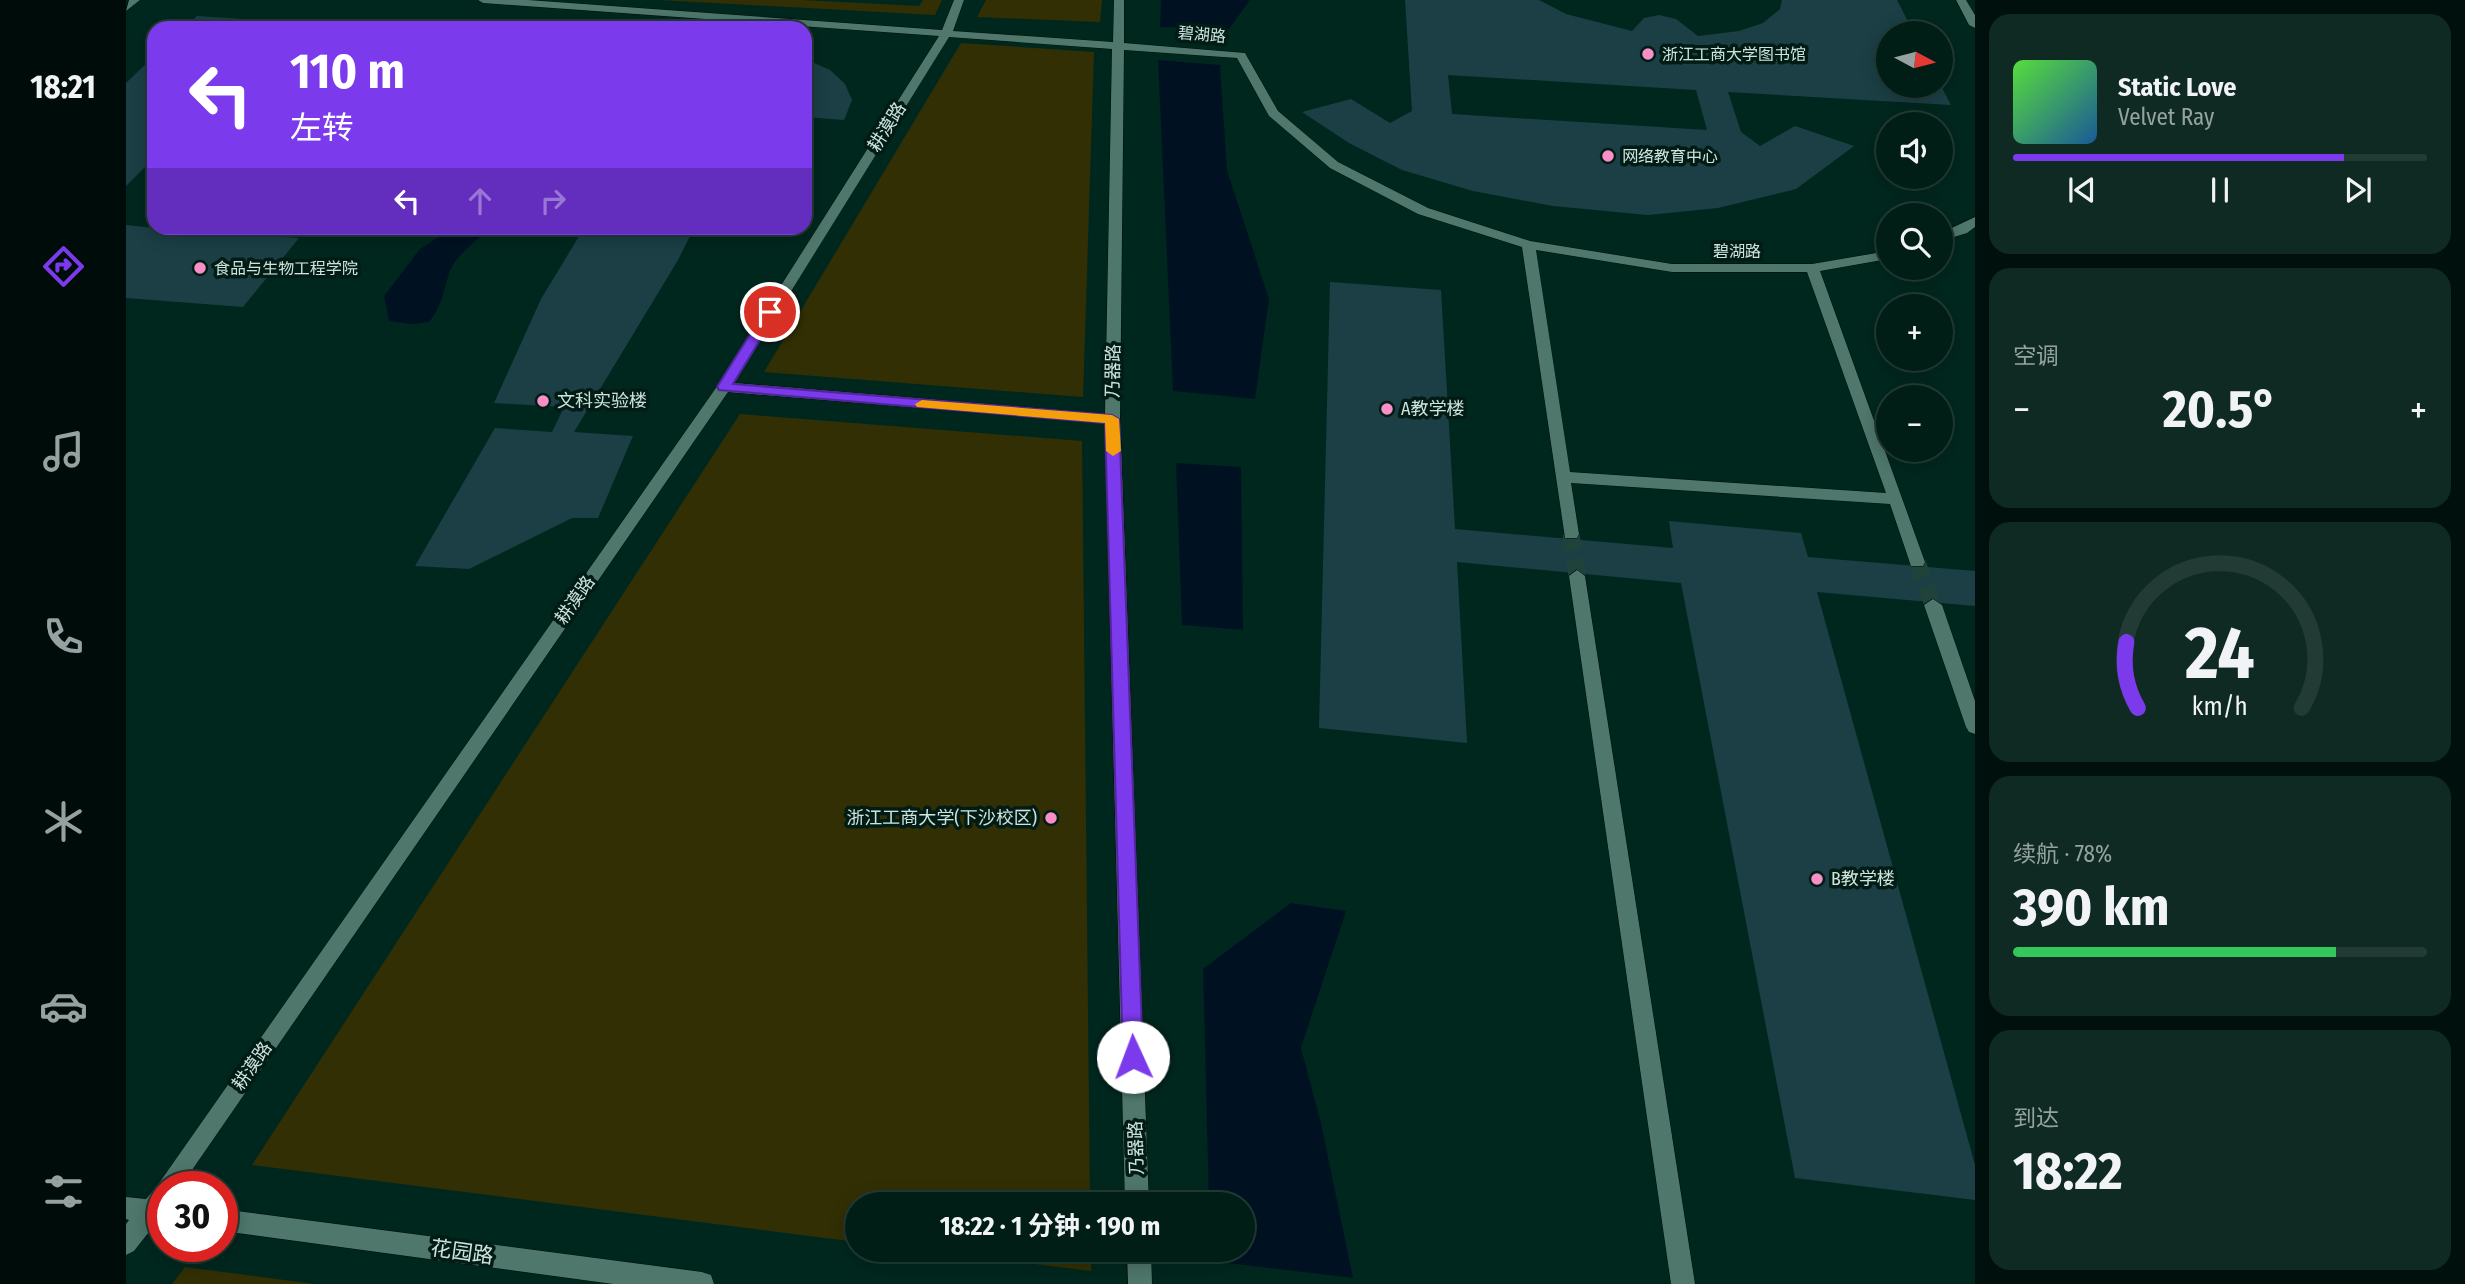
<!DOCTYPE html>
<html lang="zh">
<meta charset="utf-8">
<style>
:root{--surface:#001d16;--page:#0e2a23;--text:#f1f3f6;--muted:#95a2a1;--line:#223b35;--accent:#7c3aed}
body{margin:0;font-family:"Fira Sans Condensed","Noto Sans SC",sans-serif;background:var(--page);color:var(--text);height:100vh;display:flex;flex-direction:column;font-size:26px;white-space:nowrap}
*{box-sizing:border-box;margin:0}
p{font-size:23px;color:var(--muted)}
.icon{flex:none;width:38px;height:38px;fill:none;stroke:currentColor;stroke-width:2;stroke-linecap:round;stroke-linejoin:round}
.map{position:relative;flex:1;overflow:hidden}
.panel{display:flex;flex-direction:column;gap:14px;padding:14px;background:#00100c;width:490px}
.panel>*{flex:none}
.guide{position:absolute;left:21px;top:21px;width:665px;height:214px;border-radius:21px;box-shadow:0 4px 18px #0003,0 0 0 2px var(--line);background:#7c3aed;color:#fff;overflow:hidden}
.needle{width:46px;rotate:97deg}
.fabs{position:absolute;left:1750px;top:21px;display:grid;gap:14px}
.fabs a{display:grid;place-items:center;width:77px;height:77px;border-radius:50%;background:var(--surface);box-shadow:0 4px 18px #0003,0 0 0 2px var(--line);font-size:35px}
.speed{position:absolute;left:21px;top:1171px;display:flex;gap:14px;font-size:35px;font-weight:700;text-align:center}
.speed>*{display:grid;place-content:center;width:91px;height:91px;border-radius:50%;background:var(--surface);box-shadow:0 4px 18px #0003,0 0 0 2px var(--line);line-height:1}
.speed .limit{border:10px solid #d22;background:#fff;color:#111}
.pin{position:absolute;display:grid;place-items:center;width:60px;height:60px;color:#fff;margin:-30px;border:4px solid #fff;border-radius:50%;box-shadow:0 2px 7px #0007}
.me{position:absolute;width:77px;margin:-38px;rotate:358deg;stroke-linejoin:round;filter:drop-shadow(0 0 5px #0008)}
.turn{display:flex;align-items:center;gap:24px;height:147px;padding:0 28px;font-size:32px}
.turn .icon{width:91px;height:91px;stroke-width:2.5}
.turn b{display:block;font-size:49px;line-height:60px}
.lanes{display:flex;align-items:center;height:66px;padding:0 28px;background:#0003;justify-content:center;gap:35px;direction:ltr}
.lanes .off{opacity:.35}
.big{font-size:52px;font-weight:700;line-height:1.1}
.panel .tile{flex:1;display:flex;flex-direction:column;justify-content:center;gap:10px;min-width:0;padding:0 24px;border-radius:21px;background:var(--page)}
.panel .dial{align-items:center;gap:0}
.dial svg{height:182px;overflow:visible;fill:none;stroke:var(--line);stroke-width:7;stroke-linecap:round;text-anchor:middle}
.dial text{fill:var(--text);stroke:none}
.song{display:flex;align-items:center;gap:21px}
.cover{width:84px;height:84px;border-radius:10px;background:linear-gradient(135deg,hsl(110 70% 55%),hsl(210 70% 35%))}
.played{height:7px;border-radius:4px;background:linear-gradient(90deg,var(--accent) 80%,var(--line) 80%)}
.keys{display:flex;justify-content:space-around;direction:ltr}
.heat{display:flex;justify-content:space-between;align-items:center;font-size:38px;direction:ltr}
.charge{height:10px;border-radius:5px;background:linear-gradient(90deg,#34c759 78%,var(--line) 0)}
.trip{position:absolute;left:719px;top:1192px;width:410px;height:70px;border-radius:35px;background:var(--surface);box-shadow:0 4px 18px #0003,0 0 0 2px var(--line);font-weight:700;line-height:70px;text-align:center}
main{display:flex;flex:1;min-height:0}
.tabs{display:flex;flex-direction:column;width:126px;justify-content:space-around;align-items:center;background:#000c09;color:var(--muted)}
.tabs .icon{width:49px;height:49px}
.tabs .selected{color:var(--accent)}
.tabs b{font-size:32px;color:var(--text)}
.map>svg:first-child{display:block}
.green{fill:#322f05}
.water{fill:#001222}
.building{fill:#1b3f45;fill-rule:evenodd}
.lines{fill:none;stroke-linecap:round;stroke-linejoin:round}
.minor-tunnel{stroke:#1f433b;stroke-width:17;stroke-dasharray:17 8;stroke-linecap:butt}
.minor-casing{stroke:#000d08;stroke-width:1}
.minor{fill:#4f776b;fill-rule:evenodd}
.route{fill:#7c3aed;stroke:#51269a;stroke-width:2}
.slow{fill:#f59e0b}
.poi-dot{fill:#fa8fc8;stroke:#001c15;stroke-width:2.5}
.labels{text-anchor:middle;stroke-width:7;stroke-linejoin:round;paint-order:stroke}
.far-street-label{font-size:16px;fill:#cee3dd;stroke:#001c15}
.far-poi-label{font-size:16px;fill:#cee3dd;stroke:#001c15;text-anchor:start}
.street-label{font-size:18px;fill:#cee3dd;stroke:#001c15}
.poi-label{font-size:18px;fill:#cee3dd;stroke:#001c15;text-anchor:start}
.near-street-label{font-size:21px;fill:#cee3dd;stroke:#001c15}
</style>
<main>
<nav class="tabs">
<b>18:21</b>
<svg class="icon selected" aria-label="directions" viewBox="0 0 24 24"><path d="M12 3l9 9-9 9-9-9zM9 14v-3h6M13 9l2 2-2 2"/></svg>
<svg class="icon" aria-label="music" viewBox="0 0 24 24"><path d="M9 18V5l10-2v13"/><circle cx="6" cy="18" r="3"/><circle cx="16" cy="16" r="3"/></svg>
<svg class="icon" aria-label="phone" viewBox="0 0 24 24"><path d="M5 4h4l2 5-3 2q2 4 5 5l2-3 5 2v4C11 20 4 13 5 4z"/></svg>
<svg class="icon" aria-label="climate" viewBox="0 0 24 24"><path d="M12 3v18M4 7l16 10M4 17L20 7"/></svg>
<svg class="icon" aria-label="car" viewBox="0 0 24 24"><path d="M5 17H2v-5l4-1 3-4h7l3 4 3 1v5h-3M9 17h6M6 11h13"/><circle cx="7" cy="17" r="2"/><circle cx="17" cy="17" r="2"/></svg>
<svg class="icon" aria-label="filters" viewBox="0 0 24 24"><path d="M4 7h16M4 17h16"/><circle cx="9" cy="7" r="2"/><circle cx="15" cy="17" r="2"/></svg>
</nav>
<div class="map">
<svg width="1849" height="1284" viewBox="0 0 1849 1284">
<rect width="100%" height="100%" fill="#00271e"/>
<!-- green -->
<g class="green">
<polygon points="533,0 677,0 793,6 797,0 816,0 809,15"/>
<polygon points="860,0 976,0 974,22 851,17"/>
<polygon points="835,43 968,52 957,397 638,372"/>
<polygon points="614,414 956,441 964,1204 732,1204 731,1242 126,1165"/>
<polygon points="794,1250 965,1250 965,1271"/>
<polygon points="59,1267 189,1284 46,1284"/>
</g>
<!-- water -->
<g class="water">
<polygon points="1035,0 1124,0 1103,29 1034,27"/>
<polygon points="1032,60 1094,65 1101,170 1143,299 1129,399 1047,391"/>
<path d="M326,228H366C352,239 331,254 324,271C317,290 317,306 303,322L286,324L263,321L258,296L294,249Z"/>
<polygon points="1050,463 1115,467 1117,630 1056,625"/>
<polygon points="1165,903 1220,911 1175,1048 1195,1123 1227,1278 1085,1261 1084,1250 1116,1250 1116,1204 1083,1204 1077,969"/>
</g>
<!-- building -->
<g class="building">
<path d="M1279,0H1413L1440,14L1506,31L1518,18L1533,15L1550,19L1572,36L1613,31L1637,23L1654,9L1656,0H1771L1788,33H1762V86H1815L1825,105L1602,92L1615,132L1634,146L1669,126L1728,146L1670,189L1592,208L1522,215L1427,206L1347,191L1276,170L1223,143L1176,112L1225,99L1264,123L1286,111ZM1322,75L1570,90L1581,130L1326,114Z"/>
<polygon points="71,16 227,26 227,28 58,28"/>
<polygon points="28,56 28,158 0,186 0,83"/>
<polygon points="679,59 704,70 719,84 726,100 718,120 679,117"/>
<polygon points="0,225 28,228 173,238 117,307 0,298"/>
<polygon points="458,228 568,228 552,260 448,432 507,436 472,518 446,518 343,569 289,566 369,428 426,432 438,407 368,403 415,299"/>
<polygon points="1204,282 1315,290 1329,529 1547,548 1543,521 1675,533 1682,557 1849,571 1849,606 1691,592 1849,1165 1849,1200 1669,1178 1555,583 1331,562 1341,743 1193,728"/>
</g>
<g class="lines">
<!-- minor-tunnel -->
<g class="minor-tunnel">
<polyline points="1445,534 1451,576"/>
<polyline points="1791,562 1807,605"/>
</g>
<defs>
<g id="minor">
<polygon points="3,0 14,0 0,11"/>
<path d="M352,0H402L816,30L828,0H838L827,31L987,42L988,0H998V43L1119,53L1152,111L1212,162L1302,208L1404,241L1546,264H1686L1762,251V259L1694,271L1799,562L1797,566H1785L1764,504L1445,483L1453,534L1451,538H1439L1396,247L1292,214L1204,168L1143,116L1111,58L998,50L994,419L1023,1204H999L979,423L602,392L55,1186H37V1222L30,1223L8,1251L0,1255V1224L3,1220L0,1219V1197L20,1199L31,1186L592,385L813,36L357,3ZM823,37L986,49L979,414L608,383ZM1410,250L1546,272H1681L1760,493L1444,472Z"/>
<polygon points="1830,0 1840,0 1849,15 1849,28 1843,25"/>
<polygon points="1849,217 1849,227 1841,233 1815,241 1815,233"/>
<polygon points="1451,570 1459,576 1569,1284 1545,1284 1443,576"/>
<polygon points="1807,599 1816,605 1849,701 1849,734 1843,732 1840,727 1798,605"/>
<polygon points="96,1209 576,1272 585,1275 588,1284 487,1284 96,1231"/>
<polygon points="1001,1250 1025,1250 1026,1284 1002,1284"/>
</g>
</defs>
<!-- minor casing -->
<use href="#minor" class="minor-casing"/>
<!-- minor -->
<use href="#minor" class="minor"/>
</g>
<!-- route -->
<polygon class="route" points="644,309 651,312 607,384 986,415 993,419 1017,1057 1014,1063 1007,1066 1000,1063 997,1057 979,423 593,390 591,387 638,312"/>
<!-- slow -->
<polygon class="slow" points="796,400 986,415 993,419 995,451 987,456 980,451 979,423 791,407 789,404"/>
<!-- markers -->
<g class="poi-dot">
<circle cx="1522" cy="54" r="7"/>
<circle cx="1482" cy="156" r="7"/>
<circle cx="74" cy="268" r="7"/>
<circle cx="417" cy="401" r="7"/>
<circle cx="1261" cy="409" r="7"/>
<circle cx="925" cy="818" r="7"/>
<circle cx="1691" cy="879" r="7"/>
</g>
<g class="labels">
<!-- far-street labels -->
<g class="far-street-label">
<text transform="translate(1076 34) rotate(5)" y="6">碧湖路</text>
<text x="1611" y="257">碧湖路</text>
</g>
<!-- far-poi labels -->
<g class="far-poi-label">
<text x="1536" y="60">浙江工商大学图书馆</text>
<text x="1496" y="162">网络教育中心</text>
<text x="88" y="274">食品与生物工程学院</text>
</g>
<!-- street labels -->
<g class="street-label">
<text transform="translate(761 127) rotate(-58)" y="6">耕漠路</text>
<text transform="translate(987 371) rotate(-89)" y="6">乃器路</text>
<text transform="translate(449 600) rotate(-55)" y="6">耕漠路</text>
<text transform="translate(126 1066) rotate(-55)" y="6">耕漠路</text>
<text transform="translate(1010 1148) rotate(-92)" y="6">乃器路</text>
</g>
<!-- poi labels -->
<g class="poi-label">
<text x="431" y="407">文科实验楼</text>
<text x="1275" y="415">A教学楼</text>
<text x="911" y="824" text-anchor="end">浙江工商大学(下沙校区)</text>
<text x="1705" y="885">B教学楼</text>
</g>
<!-- near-street labels -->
<g class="near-street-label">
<text transform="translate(336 1252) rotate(8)" y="7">花园路</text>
</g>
</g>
</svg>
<div class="fabs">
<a><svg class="needle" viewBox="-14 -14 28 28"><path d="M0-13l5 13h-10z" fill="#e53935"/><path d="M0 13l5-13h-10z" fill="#95a2a1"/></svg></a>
<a><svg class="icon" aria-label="sound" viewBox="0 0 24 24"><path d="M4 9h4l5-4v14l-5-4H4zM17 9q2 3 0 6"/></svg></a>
<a><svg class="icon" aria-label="search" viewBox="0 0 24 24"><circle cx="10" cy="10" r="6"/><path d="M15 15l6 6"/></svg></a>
<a>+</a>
<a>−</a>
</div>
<div class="speed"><div class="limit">30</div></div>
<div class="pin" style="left:644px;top:312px;background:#d93025"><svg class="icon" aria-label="arrive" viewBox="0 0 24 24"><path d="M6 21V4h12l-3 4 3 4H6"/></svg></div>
<svg class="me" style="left:1007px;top:1057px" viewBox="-20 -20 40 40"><circle r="19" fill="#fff"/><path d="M0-13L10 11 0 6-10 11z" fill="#7c3aed"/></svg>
<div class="trip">18:22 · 1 分钟 · 190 m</div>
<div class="guide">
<div class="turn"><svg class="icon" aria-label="left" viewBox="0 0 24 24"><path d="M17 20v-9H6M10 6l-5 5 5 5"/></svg><div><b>110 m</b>左转</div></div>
<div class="lanes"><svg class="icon" aria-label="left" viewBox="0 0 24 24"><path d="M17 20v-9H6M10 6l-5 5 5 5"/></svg><svg class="icon off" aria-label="ahead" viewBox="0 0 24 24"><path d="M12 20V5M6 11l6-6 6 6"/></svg><svg class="icon off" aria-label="right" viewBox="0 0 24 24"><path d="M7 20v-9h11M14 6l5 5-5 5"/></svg></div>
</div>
</div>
<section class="panel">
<div class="tile">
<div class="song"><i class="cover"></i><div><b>Static Love</b><p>Velvet Ray</p></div></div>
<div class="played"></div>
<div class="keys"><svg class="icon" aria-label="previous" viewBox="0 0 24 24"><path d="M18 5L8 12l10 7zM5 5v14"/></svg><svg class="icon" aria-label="pause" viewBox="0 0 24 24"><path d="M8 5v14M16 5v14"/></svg><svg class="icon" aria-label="next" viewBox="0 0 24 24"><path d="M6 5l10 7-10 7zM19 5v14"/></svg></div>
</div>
<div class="tile"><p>空调</p>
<div class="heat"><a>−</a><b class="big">20.5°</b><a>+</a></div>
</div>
<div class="tile dial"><svg viewBox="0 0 100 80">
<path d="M14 69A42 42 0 1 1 86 69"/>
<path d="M14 69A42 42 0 0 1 9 40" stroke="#7c3aed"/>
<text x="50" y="56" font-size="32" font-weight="700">24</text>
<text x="50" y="72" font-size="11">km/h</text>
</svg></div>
<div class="tile"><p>续航 · 78%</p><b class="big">390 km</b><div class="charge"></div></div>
<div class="tile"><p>到达</p><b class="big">18:22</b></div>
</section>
</main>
